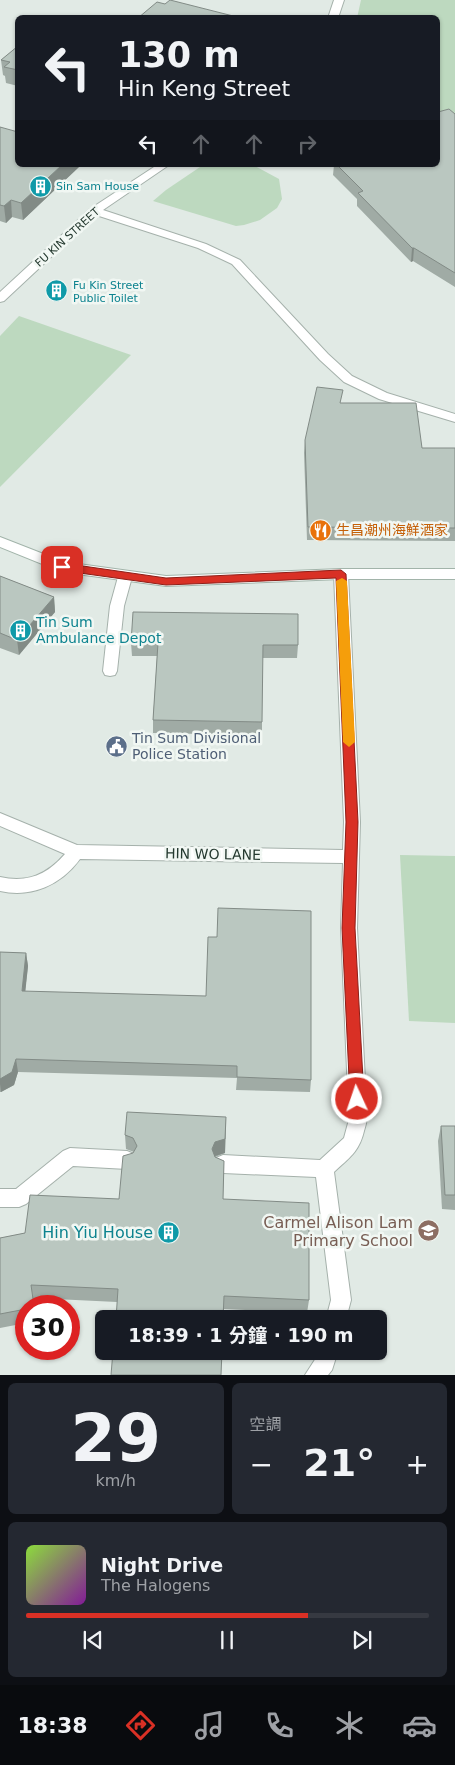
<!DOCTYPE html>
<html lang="zh-TW">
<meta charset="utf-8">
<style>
:root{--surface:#171b24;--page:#242831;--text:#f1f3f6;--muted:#9ea1a6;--line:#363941;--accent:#d93025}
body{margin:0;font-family:"DejaVu Sans","Noto Sans TC",sans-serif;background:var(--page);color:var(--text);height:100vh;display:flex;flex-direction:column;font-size:19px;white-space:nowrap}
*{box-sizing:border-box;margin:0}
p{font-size:16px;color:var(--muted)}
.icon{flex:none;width:28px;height:28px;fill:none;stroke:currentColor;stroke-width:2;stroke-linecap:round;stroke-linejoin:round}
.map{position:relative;height:1375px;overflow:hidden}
.details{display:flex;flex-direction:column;gap:8px;padding:8px;background:#0d0f14;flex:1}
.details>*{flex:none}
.banner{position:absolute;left:15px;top:15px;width:425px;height:152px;border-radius:8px;box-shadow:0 1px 4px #0004;background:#171b24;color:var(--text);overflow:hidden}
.speed{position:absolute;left:15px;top:1295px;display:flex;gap:10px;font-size:25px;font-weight:700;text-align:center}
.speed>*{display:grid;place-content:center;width:65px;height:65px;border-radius:50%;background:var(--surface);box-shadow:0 1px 4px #0004;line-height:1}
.speed .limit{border:8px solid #d22;background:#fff;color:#111}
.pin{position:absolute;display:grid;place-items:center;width:42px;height:42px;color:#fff;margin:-21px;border-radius:10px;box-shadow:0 2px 8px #0006}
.me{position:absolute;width:55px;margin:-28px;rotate:357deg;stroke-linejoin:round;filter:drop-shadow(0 0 4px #0008)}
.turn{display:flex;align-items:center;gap:18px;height:105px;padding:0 20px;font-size:22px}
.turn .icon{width:65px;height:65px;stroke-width:2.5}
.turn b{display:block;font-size:35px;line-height:42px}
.lanes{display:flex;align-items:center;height:48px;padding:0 20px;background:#0003;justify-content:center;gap:25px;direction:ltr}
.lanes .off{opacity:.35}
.big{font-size:38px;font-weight:700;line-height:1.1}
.details .widget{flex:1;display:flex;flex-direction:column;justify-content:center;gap:8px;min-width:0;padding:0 18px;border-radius:8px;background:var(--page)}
.details .dial{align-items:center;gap:0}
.dial b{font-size:65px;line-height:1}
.song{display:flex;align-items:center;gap:15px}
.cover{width:60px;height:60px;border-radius:8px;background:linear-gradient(135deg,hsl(90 70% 55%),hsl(290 70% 35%))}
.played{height:5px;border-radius:2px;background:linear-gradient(90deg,var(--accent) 70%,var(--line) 70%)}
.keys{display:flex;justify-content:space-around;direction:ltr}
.heat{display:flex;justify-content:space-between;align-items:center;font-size:28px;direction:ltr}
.details .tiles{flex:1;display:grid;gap:8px;grid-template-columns:1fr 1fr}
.widget:last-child{grid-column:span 2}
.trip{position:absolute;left:95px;top:1310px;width:292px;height:50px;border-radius:8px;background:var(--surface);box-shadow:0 1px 4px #0004;font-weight:700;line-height:50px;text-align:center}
.dock{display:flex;height:80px;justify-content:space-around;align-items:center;background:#090b0e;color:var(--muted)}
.dock .icon{width:35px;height:35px}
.dock .active{color:var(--accent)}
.dock b{font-size:22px;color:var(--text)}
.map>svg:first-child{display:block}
.green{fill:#bdd9bf}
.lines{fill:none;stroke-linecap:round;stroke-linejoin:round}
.lane-casing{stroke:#a5b1ab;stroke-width:2}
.street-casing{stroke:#a5b1ab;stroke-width:2}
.secondary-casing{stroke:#a2b4aa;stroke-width:2}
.lane{fill:#fff;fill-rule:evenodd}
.street{fill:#fff;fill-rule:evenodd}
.secondary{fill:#fff;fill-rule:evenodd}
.wall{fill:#a0aba5}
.shaded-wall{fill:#828b86}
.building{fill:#bac7c0;stroke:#828b86}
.route{fill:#d93025;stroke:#8d1f18}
.slow{fill:#f59e0b}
.labels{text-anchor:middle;stroke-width:5;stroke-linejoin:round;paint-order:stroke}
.far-culture-label{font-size:11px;fill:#0d838f;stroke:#f1f7f3;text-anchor:start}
.far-street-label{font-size:11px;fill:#24392f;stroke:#f1f7f3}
.food-label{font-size:14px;fill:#c56008;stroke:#f1f7f3;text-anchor:start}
.culture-label{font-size:14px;fill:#0d838f;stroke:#f1f7f3;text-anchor:start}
.service-label{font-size:14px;fill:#4e5e75;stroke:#f1f7f3;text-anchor:start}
.street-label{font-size:14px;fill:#24392f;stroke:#f1f7f3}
.near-education-label{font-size:16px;fill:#785e54;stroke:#f1f7f3;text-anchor:end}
.near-culture-label{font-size:16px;fill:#0d838f;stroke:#f1f7f3;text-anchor:end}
</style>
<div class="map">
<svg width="455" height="1375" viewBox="0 0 455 1375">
<rect width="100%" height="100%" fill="#e1eae5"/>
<!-- green -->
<g class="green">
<polygon points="361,0 455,0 455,118 438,118 438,18 357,18"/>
<polygon points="203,165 253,165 279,179 282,199 277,208 260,220 244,225 236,226 153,201 166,190"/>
<polygon points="19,316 131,355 0,487 0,336"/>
<polygon points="400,855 455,856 455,1023 409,1021"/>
</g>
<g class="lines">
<defs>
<g id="lane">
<polygon points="125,572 130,574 132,577 124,606 117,671 115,675 110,676 105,675 103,671 110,606 118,577 120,574"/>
<path d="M358,1110L365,1112C368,1119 366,1124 364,1131C359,1152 349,1158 334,1172L351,1300L346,1319H326L331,1300L316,1177L223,1173L216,1170L214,1164L216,1158L223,1155L320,1160L344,1138L351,1112Z"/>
<polygon points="70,1148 127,1151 134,1154 136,1160 134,1166 127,1169 73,1166 26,1204 19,1207 0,1207 0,1189 16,1189 63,1151"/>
<polygon points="318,1351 338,1351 332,1370 328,1375 305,1375 316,1358"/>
</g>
<g id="street">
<polygon points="334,0 344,0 338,18 328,18"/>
<polygon points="157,165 169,165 103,210 206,244 240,260 328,354 352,376 387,393 455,414 455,422 379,399 344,382 320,360 232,264 198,248 96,215 4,301 0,302 0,292 90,209"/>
<path d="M341,569L346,571L348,574L360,822L357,928L367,1118L365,1124L358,1126L351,1124L349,1118L341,928L343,863L80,859C61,885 32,898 0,891V877C27,883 47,875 65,854L0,826V813L77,845L343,850L344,822L334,574L336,571Z"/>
</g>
<polygon id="secondary" points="0,537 64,562 166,576 341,569 455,569 455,579 341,579 166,586 62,572 0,547"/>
</defs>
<!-- lane casing -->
<use href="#lane" class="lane-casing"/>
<!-- street casing -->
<use href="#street" class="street-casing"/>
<!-- secondary casing -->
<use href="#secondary" class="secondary-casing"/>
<!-- lane -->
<use href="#lane" class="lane"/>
<!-- street -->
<use href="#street" class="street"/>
<!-- secondary -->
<use href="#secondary" class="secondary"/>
</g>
<!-- wall -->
<g class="wall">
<polygon points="18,46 18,86 6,83 5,76 3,75 1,60"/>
<polygon points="455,114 455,287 413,261 411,262 357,206 357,199 333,175 334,165 438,165"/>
<polygon points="0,127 80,166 23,220 12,217 6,223 0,221"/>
<polygon points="342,403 422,448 455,448 455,541 307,540 304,453 305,440"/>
<polygon points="0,576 54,597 55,612 19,655 0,648"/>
<polygon points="131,643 298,645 297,658 262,658 262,735 153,733 153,720 157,656 132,656"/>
<polygon points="0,952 26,953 28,966 25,991 311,1080 310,1092 236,1090 237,1078 18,1072 14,1085 1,1092 0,1092"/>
<polygon points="226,1117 225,1153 215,1157 224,1161 223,1199 309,1300 307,1313 224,1309 117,1302 34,1298 35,1306 26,1306 26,1323 0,1328 0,1238 25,1233 119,1199 134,1152 126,1149 125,1135"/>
<polygon points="441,1126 455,1126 455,1210 442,1209 438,1141"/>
</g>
<!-- shaded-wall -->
<g class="shaded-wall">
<polygon points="62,165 80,165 80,166 23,220 21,203"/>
<polygon points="11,200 12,217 6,223 4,206"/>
<polygon points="412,248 414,248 413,261 411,262"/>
<polygon points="54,597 55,612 19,655 17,640"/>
<polygon points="26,953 28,966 24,1004 22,991"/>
<polygon points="16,1059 18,1072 14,1085 1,1092 0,1084 0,1079"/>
<polygon points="226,1117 225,1153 215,1156 212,1163 212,1149"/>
</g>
<!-- building -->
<g class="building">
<polygon points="170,0 241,18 138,18 157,2 165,4"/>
<polygon points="18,46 18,70 4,67 10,62 1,60"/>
<polygon points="449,109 455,114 455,273 414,248 412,248 358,193 363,191 337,165 438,165 438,112"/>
<polygon points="0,127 18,132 18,165 62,165 21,203 11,200 4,206 0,205"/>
<polygon points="317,387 343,390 340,403 416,403 422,448 455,448 455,528 308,527 305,440"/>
<polygon points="0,576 54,597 17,640 0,633"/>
<polygon points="133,612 298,614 298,645 263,645 262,722 153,720 158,643 131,643"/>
<polygon points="218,908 311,911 311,1080 237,1077 237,1066 16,1059 12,1072 0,1079 0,952 26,953 22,991 206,996 208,937 217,937"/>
<polygon points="127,1112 226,1117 225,1139 215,1142 212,1149 215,1157 224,1161 223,1199 309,1203 309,1300 224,1296 223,1319 116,1319 118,1289 31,1285 34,1306 26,1306 26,1309 0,1314 0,1238 25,1233 30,1195 119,1199 123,1156 133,1153 137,1146 133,1138 125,1135"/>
<polygon points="441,1126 455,1126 455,1195 445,1195"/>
<polygon points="113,1351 222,1351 221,1375 111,1375"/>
</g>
<!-- route -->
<polygon class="route" points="62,563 166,578 341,570 346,574 358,822 355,928 364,1099 362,1103 357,1105 352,1103 350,1099 342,928 346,822 336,578 166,585 58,570 57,567"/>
<!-- slow -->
<polygon class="slow" points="342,578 347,581 355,742 349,747 343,742 336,581"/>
<!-- icons -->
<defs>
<symbol id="building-disc" viewBox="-11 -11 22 22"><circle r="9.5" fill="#0f9aa8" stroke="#f1f7f3"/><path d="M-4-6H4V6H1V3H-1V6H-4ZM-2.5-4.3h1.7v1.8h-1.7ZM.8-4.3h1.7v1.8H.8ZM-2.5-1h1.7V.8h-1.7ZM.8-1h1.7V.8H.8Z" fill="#fff"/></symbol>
<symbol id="restaurant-disc" viewBox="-11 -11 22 22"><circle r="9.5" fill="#e8710a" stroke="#f1f7f3"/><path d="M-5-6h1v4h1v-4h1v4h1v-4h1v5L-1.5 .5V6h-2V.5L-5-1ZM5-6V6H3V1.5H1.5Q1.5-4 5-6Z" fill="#fff"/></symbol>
<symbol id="civic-disc" viewBox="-11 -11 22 22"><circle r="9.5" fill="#5c6f8a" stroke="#f1f7f3"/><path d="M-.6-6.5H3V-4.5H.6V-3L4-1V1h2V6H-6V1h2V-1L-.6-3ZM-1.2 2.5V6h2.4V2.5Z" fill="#fff"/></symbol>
<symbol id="school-disc" viewBox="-11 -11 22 22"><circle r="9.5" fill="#8d6e63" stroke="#f1f7f3"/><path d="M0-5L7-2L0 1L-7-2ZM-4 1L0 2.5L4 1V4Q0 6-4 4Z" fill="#fff"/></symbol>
</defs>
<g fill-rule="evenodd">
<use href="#building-disc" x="28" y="174" width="25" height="25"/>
<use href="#building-disc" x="44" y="278" width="25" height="25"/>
<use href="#restaurant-disc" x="308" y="518" width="25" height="25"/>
<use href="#building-disc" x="8" y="618" width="25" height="25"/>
<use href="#civic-disc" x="104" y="734" width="25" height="25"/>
<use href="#school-disc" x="416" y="1218" width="25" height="25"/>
<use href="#building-disc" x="156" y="1220" width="25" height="25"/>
</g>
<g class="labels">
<!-- far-culture labels -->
<g class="far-culture-label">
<text x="56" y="190">Sin Sam House</text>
<text x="73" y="289">Fu Kin Street<tspan x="73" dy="13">Public Toilet</tspan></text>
</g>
<!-- far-street labels -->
<g class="far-street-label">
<text transform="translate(67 237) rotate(-42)" y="4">FU KIN STREET</text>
</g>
<!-- food labels -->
<g class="food-label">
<text x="336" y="535">生昌潮州海鮮酒家</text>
</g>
<!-- culture labels -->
<g class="culture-label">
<text x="36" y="627">Tin Sum<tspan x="36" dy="16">Ambulance Depot</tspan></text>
</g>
<!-- service labels -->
<g class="service-label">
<text x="132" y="743">Tin Sum Divisional<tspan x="132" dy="16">Police Station</tspan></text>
</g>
<!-- street labels -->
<g class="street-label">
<text transform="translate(213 854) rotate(1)" y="5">HIN WO LANE</text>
</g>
<!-- near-education labels -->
<g class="near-education-label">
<text x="413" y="1228">Carmel Alison Lam<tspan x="413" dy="18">Primary School</tspan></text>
</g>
<!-- near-culture labels -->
<g class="near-culture-label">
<text x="153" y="1238">Hin Yiu House</text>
</g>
</g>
</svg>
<div class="speed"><div class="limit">30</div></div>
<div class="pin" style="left:62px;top:567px;background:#d93025"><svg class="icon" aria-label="arrive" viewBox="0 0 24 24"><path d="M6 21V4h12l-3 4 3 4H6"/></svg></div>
<svg class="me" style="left:357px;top:1099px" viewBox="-20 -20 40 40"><circle r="17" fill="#d93025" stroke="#fff" stroke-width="3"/><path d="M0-11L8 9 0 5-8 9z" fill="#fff"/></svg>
<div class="trip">18:39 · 1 分鐘 · 190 m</div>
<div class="banner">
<div class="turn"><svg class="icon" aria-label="left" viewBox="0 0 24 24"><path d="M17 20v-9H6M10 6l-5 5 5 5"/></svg><div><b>130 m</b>Hin Keng Street</div></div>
<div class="lanes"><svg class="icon" aria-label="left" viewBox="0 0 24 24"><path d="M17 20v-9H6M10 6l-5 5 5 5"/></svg><svg class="icon off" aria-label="ahead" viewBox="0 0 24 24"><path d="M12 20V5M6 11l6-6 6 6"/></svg><svg class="icon off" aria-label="ahead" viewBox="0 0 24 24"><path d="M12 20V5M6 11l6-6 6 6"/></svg><svg class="icon off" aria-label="right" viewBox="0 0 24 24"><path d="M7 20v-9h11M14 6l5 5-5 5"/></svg></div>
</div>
</div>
<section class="details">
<div class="tiles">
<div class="widget dial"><b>29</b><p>km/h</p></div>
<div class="widget"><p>空調</p>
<div class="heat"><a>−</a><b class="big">21°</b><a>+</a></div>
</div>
<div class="widget">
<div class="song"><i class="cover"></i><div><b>Night Drive</b><p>The Halogens</p></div></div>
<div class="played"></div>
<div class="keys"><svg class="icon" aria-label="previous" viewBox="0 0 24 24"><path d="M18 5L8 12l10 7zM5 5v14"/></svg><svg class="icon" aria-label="pause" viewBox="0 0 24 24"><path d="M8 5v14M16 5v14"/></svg><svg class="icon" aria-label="next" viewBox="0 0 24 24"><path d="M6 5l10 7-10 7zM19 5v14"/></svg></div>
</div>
</div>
</section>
<nav class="dock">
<b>18:38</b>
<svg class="icon active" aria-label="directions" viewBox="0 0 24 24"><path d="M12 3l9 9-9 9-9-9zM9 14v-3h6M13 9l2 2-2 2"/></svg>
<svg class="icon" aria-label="music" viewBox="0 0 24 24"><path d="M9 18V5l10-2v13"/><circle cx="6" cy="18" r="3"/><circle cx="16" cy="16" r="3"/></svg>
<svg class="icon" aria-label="phone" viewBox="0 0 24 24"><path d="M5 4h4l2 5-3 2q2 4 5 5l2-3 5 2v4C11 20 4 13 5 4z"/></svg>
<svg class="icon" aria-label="climate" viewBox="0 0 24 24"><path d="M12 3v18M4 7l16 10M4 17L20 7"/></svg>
<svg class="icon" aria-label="car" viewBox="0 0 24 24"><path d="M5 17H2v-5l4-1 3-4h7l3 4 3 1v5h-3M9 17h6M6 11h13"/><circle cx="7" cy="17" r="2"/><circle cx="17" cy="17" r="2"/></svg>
</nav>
